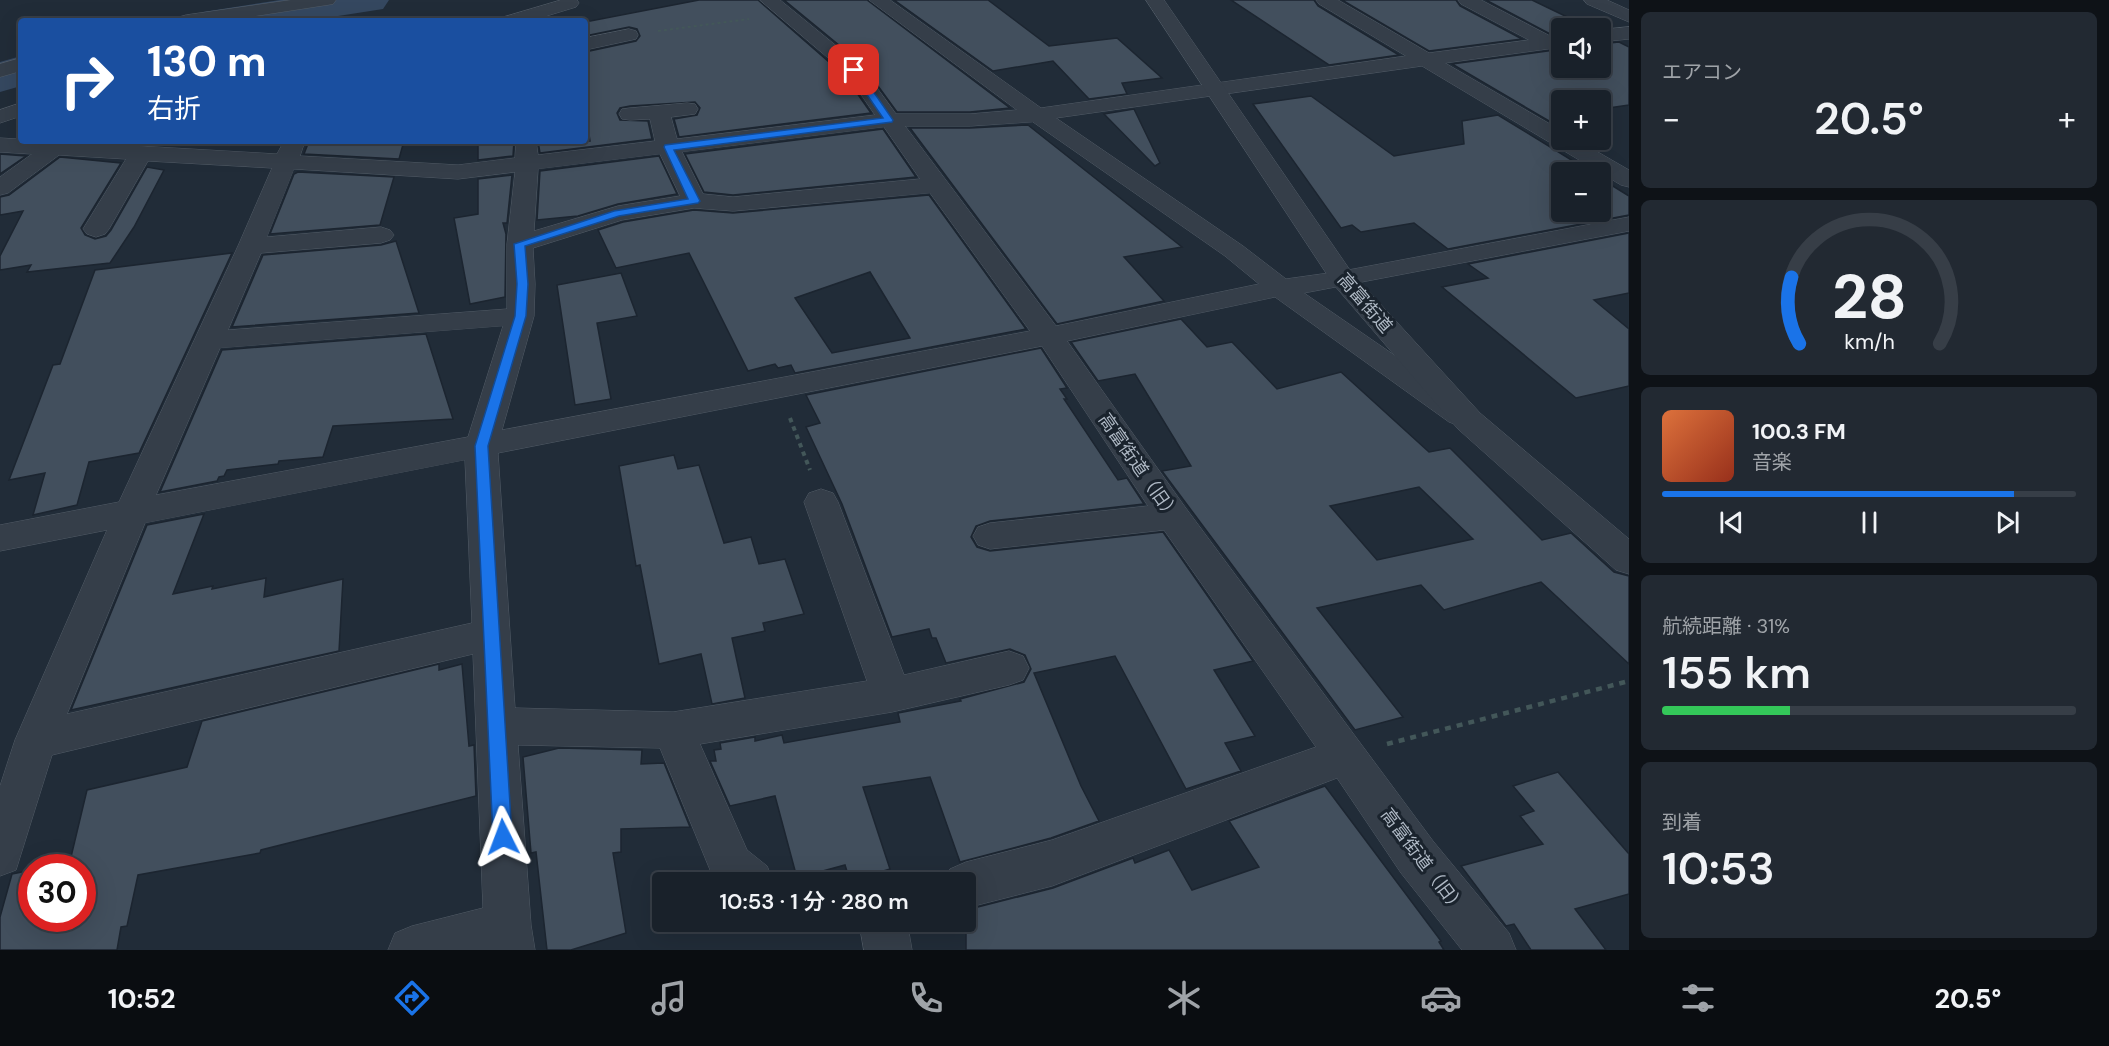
<!DOCTYPE html>
<html lang="ja">
<meta charset="utf-8">
<style>
:root{--surface:#19212a;--page:#222932;--text:#f1f3f6;--muted:#9fa3a8;--line:#373e47;--accent:#1a73e8}
body{margin:0;font-family:"DM Sans","Noto Sans JP",sans-serif;background:var(--page);color:var(--text);height:100vh;display:flex;flex-direction:column;font-size:22px;white-space:nowrap}
*{box-sizing:border-box;margin:0}
p{font-size:20px;color:var(--muted)}
.icon{flex:none;width:33px;height:33px;fill:none;stroke:currentColor;stroke-width:2;stroke-linecap:round;stroke-linejoin:round}
.map{position:relative;flex:1;overflow:hidden}
.drawer{display:flex;flex-direction:column;gap:12px;padding:12px;background:#0e1217;width:480px}
.drawer>*{flex:none}
.top-card{position:absolute;left:18px;top:18px;width:570px;height:126px;border-radius:6px;box-shadow:0 6px 24px #0002,0 0 0 2px var(--line);background:#1a4fa0;color:#fff;overflow:hidden}
.buttons{position:absolute;left:1551px;top:18px;display:grid;gap:12px}
.buttons a{display:grid;place-items:center;width:60px;height:60px;border-radius:6px;background:var(--surface);box-shadow:0 6px 24px #0002,0 0 0 2px var(--line);font-size:30px}
.speed{position:absolute;left:18px;top:854px;display:flex;gap:12px;font-size:30px;font-weight:700;text-align:center}
.speed>*{display:grid;place-content:center;width:78px;height:78px;border-radius:50%;background:var(--surface);box-shadow:0 6px 24px #0002,0 0 0 2px var(--line);line-height:1}
.speed .limit{border:9px solid #d22;background:#fff;color:#111}
.pin{position:absolute;display:grid;place-items:center;width:51px;height:51px;color:#fff;margin:-26px;border-radius:12px;box-shadow:0 3px 9px #0006}
.me{position:absolute;width:66px;margin:-33px;rotate:357deg;stroke-linejoin:round;filter:drop-shadow(0 0 4px #0008)}
.turn{display:flex;align-items:center;gap:21px;height:126px;padding:0 30px;font-size:27px}
.turn .icon{width:78px;height:78px;stroke-width:2.5}
.turn b{display:block;font-size:42px;line-height:51px}
.big{font-size:45px;font-weight:600;line-height:1.1}
.drawer .card{flex:1;display:flex;flex-direction:column;justify-content:center;gap:9px;min-width:0;padding:0 21px;border-radius:9px;background:var(--page)}
.drawer .dial{align-items:center;gap:0}
.dial svg{height:156px;overflow:visible;fill:none;stroke:var(--line);stroke-width:7;stroke-linecap:round;text-anchor:middle}
.dial text{fill:var(--text);stroke:none}
.song{display:flex;align-items:center;gap:18px}
.cover{width:72px;height:72px;border-radius:9px;background:linear-gradient(135deg,hsl(20 70% 55%),hsl(10 70% 35%))}
.played{height:6px;border-radius:3px;background:linear-gradient(90deg,var(--accent) 85%,var(--line) 85%)}
.keys{display:flex;justify-content:space-around;direction:ltr}
.heat{display:flex;justify-content:space-between;align-items:center;font-size:33px;direction:ltr}
.charge{height:9px;border-radius:4px;background:linear-gradient(90deg,#34c759 31%,var(--line) 0)}
.trip{position:absolute;left:652px;top:872px;width:324px;height:60px;border-radius:6px;background:var(--surface);box-shadow:0 6px 24px #0002,0 0 0 2px var(--line);font-weight:600;line-height:60px;text-align:center}
.dock{display:flex;height:96px;justify-content:space-around;align-items:center;background:#0a0d11;color:var(--muted)}
.dock .icon{width:42px;height:42px}
.dock .current{color:var(--accent)}
.dock b{font-size:27px;color:var(--text)}
main{display:flex;flex:1;min-height:0}
.map>svg:first-child{display:block}
.lines{fill:none;stroke-linecap:round;stroke-linejoin:round}
.river{fill:#354860;fill-rule:evenodd}
.building{fill:#424f5d;stroke:#1c2530;stroke-width:1.5;fill-rule:evenodd}
.minor-casing{stroke:#525c67;stroke-width:1}
.tertiary-casing{stroke:#525c67;stroke-width:1}
.path-far2{stroke:#435759;stroke-width:2;stroke-dasharray:3 3;stroke-linecap:butt}
.path-far1{stroke:#435759;stroke-width:4;stroke-dasharray:4.5 4.5;stroke-linecap:butt}
.path{stroke:#435759;stroke-width:4.5;stroke-dasharray:6 6;stroke-linecap:butt}
.minor{fill:#353e49;fill-rule:evenodd}
.tertiary{fill:#353e49;fill-rule:evenodd}
.route{fill:#1a73e8;stroke:#114b97;stroke-width:1.5}
.labels{text-anchor:middle;stroke-width:6;stroke-linejoin:round;paint-order:stroke}
.street-label{font-size:18px;fill:#afb9c5;stroke:#1a232d}
</style>
<main>
<div class="map">
<svg width="1629" height="950" viewBox="0 0 1629 950">
<rect width="100%" height="100%" fill="#212c38"/>
<g class="lines">
<!-- river -->
<g class="river">
<polygon points="280,0 389,0 383,9 306,21 197,21 203,12"/>
<polygon points="21,56 21,86 0,92 0,62"/>
</g>
</g>
<!-- building -->
<g class="building">
<polygon points="699,0 758,0 845,76 871,113 679,137 674,119 697,115 700,108 695,102 630,106 620,108 617,113 620,120 648,121 652,139 540,153 538,141 590,141 585,108 585,52 636,41 640,36 637,29 629,27 585,36 585,22"/>
<polygon points="784,0 867,0 1010,108 970,112 897,112 862,64"/>
<polygon points="894,0 988,0 1049,46 1117,38 1162,78 1122,83 1127,94 1089,99 1053,61 993,71"/>
<polygon points="1231,0 1314,0 1318,6 1399,55 1329,65"/>
<polygon points="1342,0 1456,0 1460,6 1522,39 1429,51"/>
<polygon points="1486,0 1532,0 1590,28 1562,28 1562,33 1552,35"/>
<polygon points="1619,42 1629,47 1629,105 1602,109 1607,112 1600,113 1600,100 1562,100 1562,119 1549,121 1452,64 1562,49 1562,68 1600,68 1600,44"/>
<polygon points="1311,96 1394,156 1464,144 1462,121 1498,115 1591,172 1562,172 1562,212 1600,212 1600,178 1629,196 1629,215 1448,249 1414,223 1361,232 1352,225 1341,228 1253,104"/>
<polygon points="1134,109 1160,163 1155,166 1104,114"/>
<polygon points="1028,125 1182,247 1124,257 1164,301 1057,324 910,128 970,128"/>
<polygon points="883,129 916,177 733,195 704,192 685,154"/>
<polygon points="309,141 404,141 399,159 304,154"/>
<polygon points="478,141 514,141 513,156 478,160"/>
<polygon points="0,154 26,156 0,174"/>
<polygon points="659,156 677,194 618,204 578,216 537,220 540,171"/>
<polygon points="60,157 121,163 81,228 85,235 95,239 106,236 111,230 147,167 164,170 134,227 110,263 27,272 31,265 0,270 0,256 23,211 0,215 0,197 9,195"/>
<polygon points="298,172 394,177 380,225 270,234 294,174"/>
<polygon points="512,175 507,223 503,223 506,234 505,297 470,304 454,218 478,214 478,179"/>
<path d="M929,195L1026,329L795,373L791,365L778,368L775,364L748,371L689,253L616,268L598,230L623,222L694,210L733,213ZM870,272L910,338L832,353L795,298Z"/>
<polygon points="1629,233 1629,293 1594,300 1629,329 1629,386 1576,398 1442,287 1488,278 1468,264"/>
<polygon points="396,241 419,313 232,327 263,255 381,245"/>
<polygon points="232,253 139,453 89,462 77,505 33,515 45,473 9,480 53,365 60,364 95,270"/>
<polygon points="621,273 637,316 597,323 611,399 575,405 557,285"/>
<path d="M1181,319L1207,347L1232,342L1277,389L1341,372L1429,452L1450,448L1542,540L1571,533L1614,572L1629,576V664L1541,582L1444,610L1421,585L1317,608L1403,717L1355,730L1162,471L1191,466L1135,374L1098,381L1071,342ZM1419,487L1473,539L1377,560L1330,506Z"/>
<polygon points="426,334 453,419 333,426 323,457 279,461 278,464 227,470 224,476 219,477 217,481 160,492 222,350"/>
<polygon points="1041,348 1067,388 1060,389 1067,399 1064,399 1118,480 1127,478 1144,504 990,521 976,526 971,537 977,547 990,551 1163,532 1253,661 1214,670 1255,736 1225,743 1241,771 1186,789 1115,656 1034,673 1081,786 1099,821 1051,838 960,862 930,777 863,787 890,869 850,881 845,865 797,878 775,796 730,806 710,761 716,761 714,750 721,749 720,743 755,737 755,741 782,735 784,743 900,722 898,713 961,701 960,699 1024,682 1031,669 1025,655 1010,649 946,663 936,638 932,638 929,629 892,637 842,504 806,427 820,423 806,395"/>
<polygon points="674,455 678,469 699,465 724,543 751,537 759,564 785,559 804,614 763,623 765,631 732,638 745,698 712,704 701,654 659,664 640,565 636,566 619,466"/>
<polygon points="204,514 173,594 213,586 212,589 266,578 264,597 343,579 339,651 71,710 147,525"/>
<polygon points="439,664 439,670 462,664 469,746 474,745 476,796 261,850 260,853 138,875 127,926 121,927 117,950 0,950 0,917 12,874 32,870 32,918 82,918 82,867 43,867 70,861 87,790 187,767 202,721"/>
<polygon points="559,748 642,750 641,764 664,763 690,827 621,829 621,852 613,853 626,933 571,950 547,950 536,852 531,853 523,757"/>
<polygon points="1558,772 1629,854 1629,894 1575,909 1606,950 1531,950 1514,924 1506,926 1461,866 1543,844 1520,816 1534,811 1513,786"/>
<polygon points="1325,786 1441,941 1439,942 1444,950 966,950 966,910 1053,888 1133,858 1135,863 1169,850 1192,890 1259,867 1229,821"/>
</g>
<g class="lines">
<defs>
<g id="minor">
<polygon points="291,0 336,0 333,4 327,5 223,21 177,21 179,17 186,15"/>
<polygon points="561,0 577,0 579,3 576,7 530,21 502,21 504,17"/>
<path d="M760,0H780L861,66L896,114H970L1017,110L869,0H890L1041,108L1406,56L1319,4L1316,0H1338L1429,53L1529,40L1461,4L1458,0H1481L1552,37L1562,35V47L1445,63L1562,131V140H1577L1629,170V187L1621,185L1422,66L1056,118L1243,246L1286,279L1343,271L1629,217V231L1304,293L1471,408L1476,415L1471,422L1460,426L1449,422L1275,297L1067,341L1185,507L1433,841L1509,933L1516,950H1462L1401,873L1337,778L1052,886L966,908V882H944L950,869L966,862L1052,840L1316,747L1164,530L990,549L978,545L973,536L978,527L990,523L1148,506L1042,346L498,453L515,708L673,712L867,681L804,502L809,493L821,489L833,493L838,502L904,675L1009,651L1023,656L1029,668L1023,680L1009,685L892,712L700,744L747,850L767,866L774,882H715L660,748L518,745L531,925L535,950H388L395,933L412,926L483,908L473,654L52,755L16,870L0,876V786L15,740L107,530L0,551V525L119,502L238,246L272,168L148,161L109,229L105,234L96,237L87,234L83,229L126,159L59,155L8,193L0,195V177L32,154L0,152V138L277,154L284,141H302L304,144L300,156L458,165L515,158L516,141H536L538,155L655,141L650,119L630,120L622,119L619,114L622,109L630,108L687,103L695,104L698,109L695,114L671,117L677,139L875,115L847,74ZM1033,122L1225,256L1259,284L1056,326L905,126H970ZM884,127L920,179L733,197L703,194L682,152ZM660,154L680,196L618,206L534,231L538,169ZM294,169L458,179L515,172L507,244V309L228,330L261,253L381,243L390,240L394,235L390,230L381,227L267,237ZM930,193L1030,331L502,430L534,316L535,284L533,248L622,220L694,208L733,211ZM503,326L468,437L156,495L220,348ZM465,460L472,623L67,714L145,523Z"/>
<polygon points="1584,0 1607,0 1629,10 1629,22 1587,4"/>
<polygon points="1629,27 1629,39 1600,42 1600,30"/>
<polygon points="629,29 636,31 638,35 636,39 585,50 585,38"/>
<polygon points="21,58 21,71 0,77 0,64"/>
<polygon points="21,103 21,116 0,123 0,110"/>
<polygon points="859,921 907,921 912,950 864,950"/>
</g>
<polygon id="tertiary" points="1146,0 1164,0 1352,273 1480,413 1629,539 1629,574 1616,570 1458,429 1334,285"/>
</defs>
<!-- minor casing -->
<use href="#minor" class="minor-casing"/>
<!-- tertiary casing -->
<use href="#tertiary" class="tertiary-casing"/>
<!-- path-far2 -->
<polyline class="path-far2" points="658,31 749,19"/>
<!-- path-far1 -->
<polyline class="path-far1" points="790,418 810,470"/>
<!-- path -->
<polyline class="path" points="1387,744 1629,681"/>
<!-- minor -->
<use href="#minor" class="minor"/>
<!-- tertiary -->
<use href="#tertiary" class="tertiary"/>
</g>
<!-- route -->
<polygon class="route" points="851,68 857,68 893,120 892,122 674,150 700,201 698,203 619,216 525,246 528,284 526,316 488,446 512,837 509,843 503,846 496,843 493,837 475,446 515,316 517,284 514,244 614,211 688,199 664,147 665,145 883,118 850,70"/>
<g class="labels">
<!-- street labels -->
<g class="street-label">
<text transform="translate(1365 303) rotate(49)" y="6">高富街道</text>
<text transform="translate(1139 467) rotate(55)" y="6">高富街道（旧）</text>
<text transform="translate(1423 861) rotate(53)" y="6">高富街道（旧）</text>
</g>
</g>
</svg>
<div class="buttons">
<a><svg class="icon" aria-label="sound" viewBox="0 0 24 24"><path d="M4 9h4l5-4v14l-5-4H4zM17 9q2 3 0 6"/></svg></a>
<a>+</a>
<a>−</a>
</div>
<div class="speed"><div class="limit">30</div></div>
<div class="pin" style="left:854px;top:70px;background:#d93025"><svg class="icon" aria-label="arrive" viewBox="0 0 24 24"><path d="M6 21V4h12l-3 4 3 4H6"/></svg></div>
<svg class="me" style="left:503px;top:837px" viewBox="-20 -20 40 40"><path d="M0-17L14 15 0 8-14 15z" fill="#1a73e8" stroke="#fff" stroke-width="4"/></svg>
<div class="trip">10:53 · 1 分 · 280 m</div>
<div class="top-card">
<div class="turn"><svg class="icon" aria-label="right" viewBox="0 0 24 24"><path d="M7 20v-9h11M14 6l5 5-5 5"/></svg><div><b>130 m</b>右折</div></div>
</div>
</div>
<section class="drawer">
<div class="card"><p>エアコン</p>
<div class="heat"><a>−</a><b class="big">20.5°</b><a>+</a></div>
</div>
<div class="card dial"><svg viewBox="0 0 100 80">
<path d="M14 69A42 42 0 1 1 86 69"/>
<path d="M14 69A42 42 0 0 1 10 35" stroke="#1a73e8"/>
<text x="50" y="56" font-size="32" font-weight="700">28</text>
<text x="50" y="72" font-size="11">km/h</text>
</svg></div>
<div class="card">
<div class="song"><i class="cover"></i><div><b>100.3 FM</b><p>音楽</p></div></div>
<div class="played"></div>
<div class="keys"><svg class="icon" aria-label="previous" viewBox="0 0 24 24"><path d="M18 5L8 12l10 7zM5 5v14"/></svg><svg class="icon" aria-label="pause" viewBox="0 0 24 24"><path d="M8 5v14M16 5v14"/></svg><svg class="icon" aria-label="next" viewBox="0 0 24 24"><path d="M6 5l10 7-10 7zM19 5v14"/></svg></div>
</div>
<div class="card"><p>航続距離 · 31%</p><b class="big">155 km</b><div class="charge"></div></div>
<div class="card"><p>到着</p><b class="big">10:53</b></div>
</section>
</main>
<nav class="dock">
<b>10:52</b>
<svg class="icon current" aria-label="directions" viewBox="0 0 24 24"><path d="M12 3l9 9-9 9-9-9zM9 14v-3h6M13 9l2 2-2 2"/></svg>
<svg class="icon" aria-label="music" viewBox="0 0 24 24"><path d="M9 18V5l10-2v13"/><circle cx="6" cy="18" r="3"/><circle cx="16" cy="16" r="3"/></svg>
<svg class="icon" aria-label="phone" viewBox="0 0 24 24"><path d="M5 4h4l2 5-3 2q2 4 5 5l2-3 5 2v4C11 20 4 13 5 4z"/></svg>
<svg class="icon" aria-label="climate" viewBox="0 0 24 24"><path d="M12 3v18M4 7l16 10M4 17L20 7"/></svg>
<svg class="icon" aria-label="car" viewBox="0 0 24 24"><path d="M5 17H2v-5l4-1 3-4h7l3 4 3 1v5h-3M9 17h6M6 11h13"/><circle cx="7" cy="17" r="2"/><circle cx="17" cy="17" r="2"/></svg>
<svg class="icon" aria-label="filters" viewBox="0 0 24 24"><path d="M4 7h16M4 17h16"/><circle cx="9" cy="7" r="2"/><circle cx="15" cy="17" r="2"/></svg>
<b>20.5°</b>
</nav>
